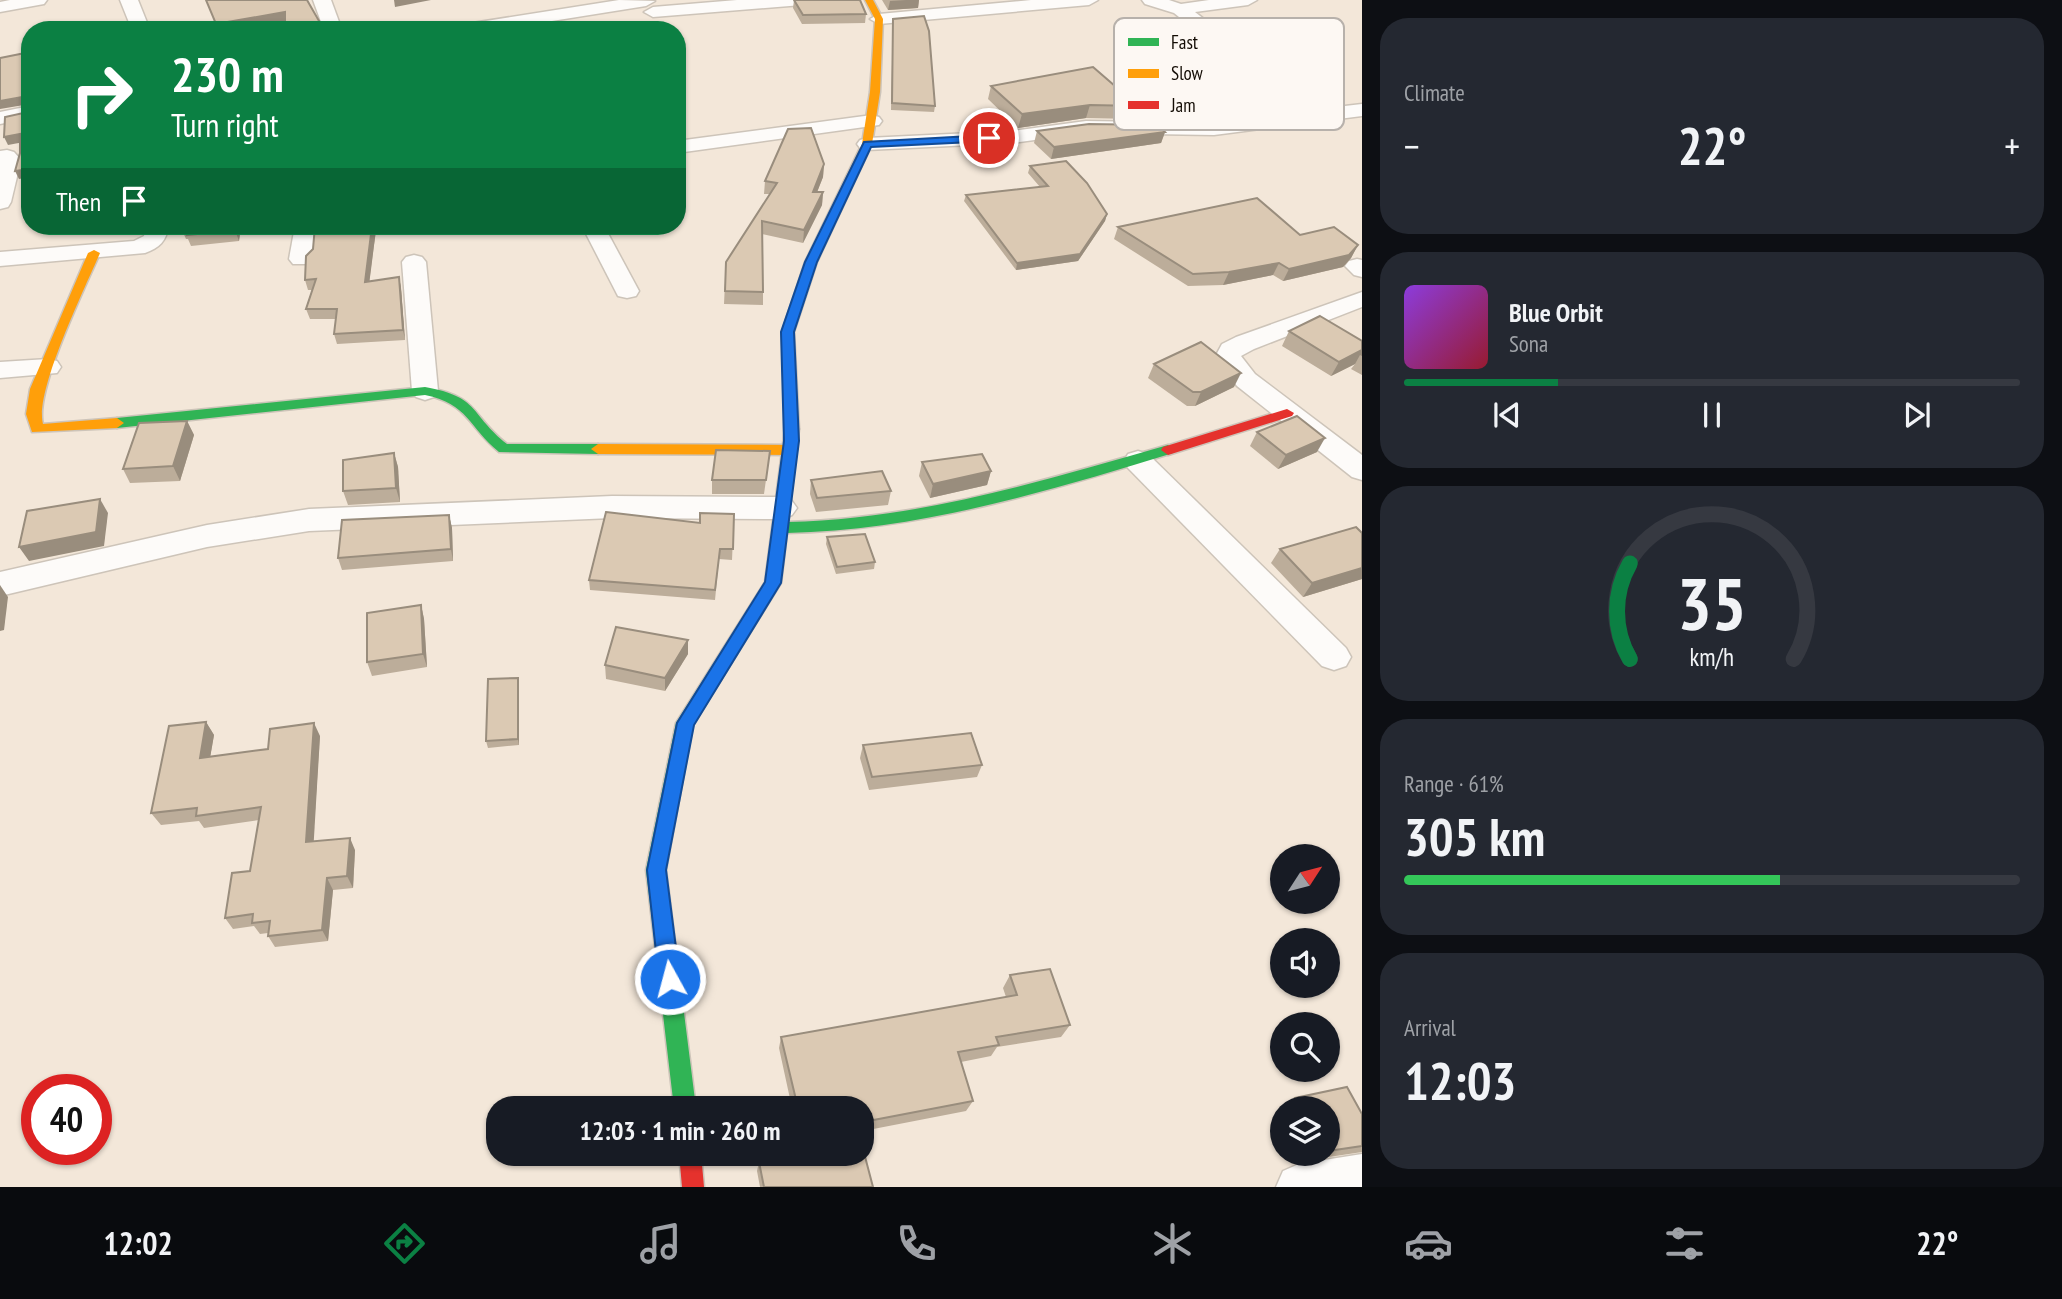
<!DOCTYPE html>
<meta charset="utf-8">
<style>
:root{--surface:#171b24;--page:#242831;--text:#f1f3f6;--muted:#9ea1a6;--line:#363941;--accent:#0b8043}
body{margin:0;font-family:"PT Sans Narrow",sans-serif;background:var(--page);color:var(--text);height:100vh;display:flex;flex-direction:column;font-size:26px;white-space:nowrap}
*{box-sizing:border-box;margin:0}
p{font-size:23px;color:var(--muted)}
.icon{flex:none;width:38px;height:38px;fill:none;stroke:currentColor;stroke-width:2;stroke-linecap:round;stroke-linejoin:round}
.map{position:relative;flex:1;overflow:hidden}
.sheet{display:flex;flex-direction:column;gap:18px;padding:18px;background:#0d0f14;width:700px}
.sheet>*{flex:none}
.guide{position:absolute;left:21px;top:21px;width:665px;height:214px;border-radius:28px;box-shadow:0 2px 5px #0004;background:#0b8043;color:#fff;overflow:hidden}
.needle{width:46px;rotate:54deg}
.controls{position:absolute;left:1270px;top:844px;display:grid;gap:14px}
.controls a{display:grid;place-items:center;width:70px;height:70px;border-radius:50%;background:var(--surface);box-shadow:0 2px 5px #0004;font-size:35px}
.speed{position:absolute;left:21px;top:1074px;display:flex;gap:14px;font-size:35px;font-weight:700;text-align:center}
.speed>*{display:grid;place-content:center;width:91px;height:91px;border-radius:50%;background:var(--surface);box-shadow:0 2px 5px #0004;line-height:1}
.speed .limit{border:10px solid #d22;background:#fff;color:#111}
.pin{position:absolute;display:grid;place-items:center;width:60px;height:60px;color:#fff;margin:-30px;border:4px solid #fff;border-radius:50%;box-shadow:0 2px 7px #0007}
.me{position:absolute;width:77px;margin:-38px;rotate:353deg;stroke-linejoin:round;filter:drop-shadow(0 0 5px #0008)}
.turn{display:flex;align-items:center;gap:24px;height:147px;padding:0 35px;font-size:32px}
.turn .icon{width:91px;height:91px;stroke-width:2.5}
.turn b{display:block;font-size:49px;line-height:60px}
.then{display:flex;align-items:center;height:66px;padding:0 35px;background:#0003;gap:14px;font-size:26px}
.big{font-size:52px;font-weight:600;line-height:1.1}
.sheet .tile{flex:1;display:flex;flex-direction:column;justify-content:center;gap:10px;min-width:0;padding:0 24px;border-radius:28px;background:var(--page)}
.sheet .dial{align-items:center;gap:0}
.dial svg{height:182px;overflow:visible;fill:none;stroke:var(--line);stroke-width:7;stroke-linecap:round;text-anchor:middle}
.dial text{fill:var(--text);stroke:none}
.song{display:flex;align-items:center;gap:21px}
.cover{width:84px;height:84px;border-radius:10px;background:linear-gradient(135deg,hsl(270 70% 55%),hsl(350 70% 35%))}
.played{height:7px;border-radius:4px;background:linear-gradient(90deg,var(--accent) 25%,var(--line) 25%)}
.keys{display:flex;justify-content:space-around;direction:ltr}
.heat{display:flex;justify-content:space-between;align-items:center;font-size:38px;direction:ltr}
.charge{height:10px;border-radius:5px;background:linear-gradient(90deg,#34c759 61%,var(--line) 0)}
.trip{position:absolute;left:486px;top:1096px;width:388px;height:70px;border-radius:28px;background:var(--surface);box-shadow:0 2px 5px #0004;font-weight:600;line-height:70px;text-align:center}
.dock{display:flex;height:112px;justify-content:space-around;align-items:center;background:#090b0e;color:var(--muted)}
.dock .icon{width:49px;height:49px}
.dock .active{color:var(--accent)}
.dock b{font-size:32px;color:var(--text)}
main{display:flex;flex:1;min-height:0}
.map>svg:first-child{display:block}
.lines{fill:none;stroke-linecap:round;stroke-linejoin:round}
.street-casing{stroke:#cdc4b9;stroke-width:3}
.fast-casing{stroke:#cdc4b9;stroke-width:3}
.slow-casing{stroke:#cdc4b9;stroke-width:3}
.jam-casing{stroke:#cdc4b9;stroke-width:3}
.street{fill:#fdfbf9;fill-rule:evenodd}
.fast{fill:#30b455;fill-rule:evenodd}
.slow{fill:#ff9f0a;fill-rule:evenodd}
.jam{fill:#e5322d;fill-rule:evenodd}
.wall{fill:#bcad9a}
.shaded-wall{fill:#998d7d}
.building{fill:#dbc9b3;stroke:#998d7d;stroke-width:2}
.route{fill:#1a73e8;stroke:#114b97;stroke-width:2}
.key{fill:#fdf8f3;stroke:#b7b1ab;stroke-width:2}
.key-label{font-size:19px;fill:#130c04}
</style>
<main>
<div class="map">
<svg width="1362" height="1187" viewBox="0 0 1362 1187">
<rect width="100%" height="100%" fill="#f3e7d9"/>
<g class="lines">
<defs>
<g id="street">
<polygon points="10,0 47,0 44,4 0,12 0,2"/>
<polygon points="120,0 138,0 150,30 132,30"/>
<polygon points="313,0 331,0 342,30 324,30"/>
<polygon points="619,0 655,1 646,6 496,30 451,30 460,25"/>
<polygon points="737,0 811,0 802,5 653,17 644,12 653,7"/>
<polygon points="1031,0 1098,0 1089,5 879,24 870,19 879,14"/>
<polygon points="1142,0 1169,0 1181,4 1209,0 1257,0 1248,5 1195,12 1319,109 1362,104 1362,116 1214,135 1086,133 1013,143 867,150 860,148 857,144 860,140 867,138 1013,131 1086,121 1214,123 1298,112 1174,13 1145,4"/>
<polygon points="30,106 30,118 0,124 0,112"/>
<polygon points="872,115 879,117 882,121 879,125 677,153 677,141"/>
<polygon points="7,150 14,152 21,160 11,202 8,207 0,209 0,151"/>
<path d="M146,226H168C167,241 159,248 145,253L0,266V252L134,241L144,236Z"/>
<polygon points="295,226 317,226 313,259 309,264 293,264 289,259"/>
<polygon points="582,226 604,226 639,291 636,296 627,298 618,296"/>
<polygon points="414,255 422,257 426,262 438,391 434,397 425,400 416,397 412,391 402,262 406,257"/>
<polygon points="1357,259 1362,260 1362,277 1354,275 1345,266 1349,261"/>
<polygon points="1362,292 1362,307 1254,349 1241,356 1255,374 1362,455 1362,480 1352,477 1237,386 1215,357 1222,344 1236,337"/>
<polygon points="48,359 57,361 61,367 57,373 0,378 0,362"/>
<polygon points="1138,451 1148,454 1346,648 1351,657 1346,666 1334,670 1322,666 1128,468 1124,461 1128,454"/>
<polygon points="612,496 782,497 792,501 797,508 792,515 782,519 612,518 309,531 207,547 0,596 0,572 207,525 309,509"/>
<polygon points="1362,1154 1362,1187 1276,1187 1283,1171 1299,1164"/>
</g>
<g id="fast">
<path d="M425,387C481,397 469,414 507,444H598L605,449L598,454L499,452C468,427 469,404 425,395L117,428L110,423L117,418Z"/>
<path d="M792,424L799,429L788,522C920,519 1042,481 1168,445L1175,450L1173,453C1046,492 920,530 787,533L781,583L693,725L666,870L696,1108H674L646,870L676,723L765,582L785,429Z"/>
</g>
<g id="slow">
<polygon points="865,0 873,0 883,19 880,92 872,144 817,262 794,332 799,429 792,434 785,429 782,332 805,262 862,144 870,92 875,19"/>
<path d="M94,250L100,253C85,288 34,392 43,424L117,418L124,423L117,428L32,432L26,414L30,389L88,253Z"/>
<polygon points="598,444 790,445 797,450 790,455 598,454 591,449"/>
</g>
<g id="jam">
<polygon points="1287,409 1294,413 1292,416 1168,455 1161,450 1163,447"/>
<polygon points="679,1153 701,1153 704,1187 682,1187"/>
</g>
</defs>
<!-- street casing -->
<use href="#street" class="street-casing"/>
<!-- fast casing -->
<use href="#fast" class="fast-casing"/>
<!-- slow casing -->
<use href="#slow" class="slow-casing"/>
<!-- jam casing -->
<use href="#jam" class="jam-casing"/>
<!-- street -->
<use href="#street" class="street"/>
<!-- fast -->
<use href="#fast" class="fast"/>
<!-- slow -->
<use href="#slow" class="slow"/>
<!-- jam -->
<use href="#jam" class="jam"/>
</g>
<!-- wall -->
<g class="wall">
<polygon points="794,0 866,14 865,23 802,24 793,8"/>
<polygon points="882,0 919,0 918,8 888,10"/>
<polygon points="893,19 935,106 934,112 891,110"/>
<polygon points="991,86 1138,106 1133,119 1086,118 1018,128 988,99"/>
<polygon points="1037,131 1165,132 1161,143 1051,159 1034,143"/>
<polygon points="824,164 823,177 817,192 823,192 822,205 803,243 762,234 763,292 763,305 724,304 726,262 770,194 764,194 765,181"/>
<polygon points="1030,166 1107,214 1105,221 1078,261 1016,270 964,201 966,195 1040,187 1028,173"/>
<polygon points="182,226 241,226 239,241 191,246 188,239 186,239 181,228"/>
<polygon points="315,226 375,226 376,230 369,282 399,277 401,288 405,340 337,344 334,334 336,319 310,319 306,309 312,290 308,290 305,280 313,249"/>
<polygon points="1118,227 1300,235 1358,245 1351,258 1343,267 1283,281 1273,275 1223,285 1188,286 1114,239"/>
<polygon points="1289,331 1362,341 1362,375 1351,369 1355,364 1331,376 1282,346"/>
<polygon points="1154,364 1234,387 1195,406 1187,406 1148,378"/>
<polygon points="187,421 194,435 180,481 130,483 123,469"/>
<polygon points="1257,432 1317,452 1278,469 1250,446"/>
<polygon points="770,451 764,494 712,494 712,480"/>
<polygon points="394,453 398,467 400,502 348,505 343,491"/>
<polygon points="922,462 991,471 987,485 930,498 919,476"/>
<polygon points="811,480 891,491 888,505 816,512 810,494"/>
<polygon points="734,514 732,560 719,559 715,600 590,590 589,580 700,523"/>
<polygon points="449,515 452,528 453,561 342,570 338,558"/>
<polygon points="1362,533 1362,579 1303,597 1271,563 1280,549"/>
<polygon points="827,537 875,562 874,569 836,574 826,544"/>
<polygon points="421,605 424,619 427,667 372,676 367,662"/>
<polygon points="688,640 688,654 665,691 606,679 605,665"/>
<polygon points="518,678 519,684 519,745 488,748 486,741"/>
<polygon points="206,722 214,735 210,757 268,749 320,736 313,841 355,850 353,888 333,890 328,941 275,947 268,936 268,933 260,934 254,926 233,929 225,918 250,871 259,820 204,828 199,821 161,825 151,813"/>
<polygon points="863,745 982,765 977,777 869,790 860,758"/>
<polygon points="1010,975 1070,1025 1061,1037 997,1047 991,1056 961,1062 973,1101 966,1111 863,1131 863,1108 792,1108 779,1048 781,1037 1006,997 1003,988"/>
<polygon points="1295,1098 1362,1114 1362,1152 1309,1160 1306,1153 1328,1153 1328,1108 1283,1108 1283,1106"/>
<polygon points="759,1162 873,1187 760,1187 757,1171"/>
</g>
<!-- shaded-wall -->
<g class="shaded-wall">
<polygon points="394,0 431,0 395,7"/>
<polygon points="906,0 919,0 918,8 888,10 890,1"/>
<polygon points="285,12 288,21 239,30 218,30 216,24"/>
<polygon points="28,96 30,104 0,109 0,101"/>
<polygon points="1090,105 1086,118 1018,128 1022,114"/>
<polygon points="1165,132 1161,143 1051,159 1054,147"/>
<polygon points="20,134 24,142 8,145 4,137"/>
<polygon points="824,164 823,177 812,205 813,192"/>
<polygon points="30,169 30,177 19,179 15,171"/>
<polygon points="823,192 822,205 803,243 804,230"/>
<polygon points="1107,214 1105,221 1078,261 1016,270 1017,263"/>
<polygon points="236,226 241,226 239,241 235,230"/>
<polygon points="372,226 375,226 376,230 368,293 365,282"/>
<polygon points="1358,245 1351,258 1343,267 1283,281 1289,269"/>
<polygon points="1279,263 1273,275 1223,285 1229,272"/>
<polygon points="399,277 401,288 405,340 403,330"/>
<polygon points="1362,350 1362,356 1360,355 1355,364 1331,376 1339,362"/>
<polygon points="1241,373 1234,387 1195,406 1201,392"/>
<polygon points="187,421 194,435 180,481 173,466"/>
<polygon points="1325,438 1317,452 1278,469 1286,455"/>
<polygon points="394,453 398,467 400,502 396,488"/>
<polygon points="991,471 987,485 930,498 933,484"/>
<polygon points="100,499 108,513 104,546 29,561 19,547"/>
<polygon points="449,515 452,528 453,561 451,549"/>
<polygon points="1362,568 1362,579 1303,597 1312,583"/>
<polygon points="0,585 8,597 4,630 0,631"/>
<polygon points="421,605 424,619 427,667 423,654"/>
<polygon points="688,640 688,654 665,691 665,678"/>
<polygon points="518,678 519,684 519,745 518,739"/>
<polygon points="206,722 214,735 208,770 200,758"/>
<polygon points="314,723 320,736 313,854 306,842"/>
<polygon points="350,838 355,850 353,888 347,876"/>
<polygon points="327,878 333,890 328,941 322,930"/>
</g>
<!-- building -->
<g class="building">
<polygon points="206,0 307,0 319,21 327,30 285,30 285,12 216,24"/>
<polygon points="794,0 860,0 866,14 803,15"/>
<polygon points="924,16 929,31 935,106 892,103 893,19"/>
<polygon points="30,52 30,169 15,171 20,153 20,134 4,137 5,117 28,112 28,96 0,101 0,58"/>
<polygon points="1093,67 1138,106 1090,105 1022,114 991,86"/>
<polygon points="1089,124 1157,125 1165,132 1054,147 1037,131"/>
<polygon points="811,128 824,164 813,192 823,192 804,230 762,221 763,292 725,291 726,262 777,183 765,181 788,129"/>
<polygon points="1066,161 1087,183 1107,214 1080,254 1017,263 966,195 1048,186 1030,166"/>
<polygon points="1257,198 1300,235 1334,227 1358,245 1349,255 1289,269 1279,263 1229,272 1193,274 1118,227"/>
<polygon points="182,226 236,226 235,230 187,235 189,228 181,228"/>
<polygon points="315,226 372,226 365,282 399,277 403,330 334,334 337,309 306,309 316,279 305,280 306,256 313,249"/>
<polygon points="1320,316 1362,341 1362,350 1339,362 1289,331"/>
<polygon points="1201,342 1241,373 1201,392 1193,392 1154,364"/>
<polygon points="1297,416 1325,438 1286,455 1257,432"/>
<polygon points="187,421 173,466 123,469 139,423"/>
<polygon points="716,450 770,451 766,480 712,480"/>
<polygon points="394,453 396,488 343,491 343,460"/>
<polygon points="982,454 991,471 933,484 922,462"/>
<polygon points="882,471 891,491 817,498 811,480"/>
<polygon points="100,499 96,532 19,547 27,511"/>
<polygon points="606,512 700,523 700,513 734,514 733,549 720,549 715,590 589,580"/>
<polygon points="449,515 451,549 338,558 342,520"/>
<polygon points="1356,527 1362,533 1362,568 1312,583 1280,549"/>
<polygon points="865,534 875,562 837,567 827,537"/>
<polygon points="421,605 423,654 367,662 367,613"/>
<polygon points="616,627 688,640 665,678 605,665"/>
<polygon points="518,678 518,739 486,741 488,679"/>
<polygon points="206,722 200,758 268,749 270,729 314,723 306,842 350,838 347,876 327,878 322,930 268,936 270,921 252,923 253,914 225,918 232,873 250,871 261,807 196,816 197,808 151,813 169,726"/>
<polygon points="971,733 982,765 872,777 863,745"/>
<polygon points="1050,969 1070,1025 996,1037 999,1045 958,1052 973,1101 863,1122 863,1108 798,1108 781,1037 1017,995 1010,975"/>
<polygon points="1347,1087 1362,1114 1362,1146 1328,1151 1328,1108 1300,1108 1295,1098"/>
<polygon points="863,1149 873,1187 764,1187 759,1162 806,1153 863,1153"/>
</g>
<!-- route -->
<polygon class="route" points="989,135 992,136 992,141 871,147 817,262 794,332 799,441 781,583 694,725 666,870 680,979 677,986 670,989 662,986 659,979 647,870 677,723 765,582 784,441 781,332 805,262 864,142"/>
<!-- legend -->
<rect x="1114" y="18" width="230" height="112" rx="10" class="key"/>
<rect x="1128" y="38" width="31" height="8" fill="#30b455"/>
<rect x="1128" y="69" width="31" height="9" fill="#ff9f0a"/>
<rect x="1128" y="101" width="31" height="8" fill="#e5322d"/>
<g class="key-label">
<text x="1171" y="49">Fast</text>
<text x="1171" y="80">Slow</text>
<text x="1171" y="112">Jam</text>
</g>
</svg>
<div class="controls">
<a><svg class="needle" viewBox="-14 -14 28 28"><path d="M0-13l5 13h-10z" fill="#e53935"/><path d="M0 13l5-13h-10z" fill="#9ea1a6"/></svg></a>
<a><svg class="icon" aria-label="sound" viewBox="0 0 24 24"><path d="M4 9h4l5-4v14l-5-4H4zM17 9q2 3 0 6"/></svg></a>
<a><svg class="icon" aria-label="search" viewBox="0 0 24 24"><circle cx="10" cy="10" r="6"/><path d="M15 15l6 6"/></svg></a>
<a><svg class="icon" aria-label="layers" viewBox="0 0 24 24"><path d="M12 4l9 5-9 5-9-5zM3 14l9 5 9-5"/></svg></a>
</div>
<div class="speed"><div class="limit">40</div></div>
<div class="pin" style="left:989px;top:138px;background:#d93025"><svg class="icon" aria-label="arrive" viewBox="0 0 24 24"><path d="M6 21V4h12l-3 4 3 4H6"/></svg></div>
<svg class="me" style="left:670px;top:979px" viewBox="-20 -20 40 40"><circle r="17" fill="#1a73e8" stroke="#fff" stroke-width="3"/><path d="M0-11L8 9 0 5-8 9z" fill="#fff"/></svg>
<div class="trip">12:03 · 1 min · 260 m</div>
<div class="guide">
<div class="turn"><svg class="icon" aria-label="right" viewBox="0 0 24 24"><path d="M7 20v-9h11M14 6l5 5-5 5"/></svg><div><b>230 m</b>Turn right</div></div>
<div class="then">Then<svg class="icon" aria-label="arrive" viewBox="0 0 24 24"><path d="M6 21V4h12l-3 4 3 4H6"/></svg></div>
</div>
</div>
<section class="sheet">
<div class="tile"><p>Climate</p>
<div class="heat"><a>−</a><b class="big">22°</b><a>+</a></div>
</div>
<div class="tile">
<div class="song"><i class="cover"></i><div><b>Blue Orbit</b><p>Sona</p></div></div>
<div class="played"></div>
<div class="keys"><svg class="icon" aria-label="previous" viewBox="0 0 24 24"><path d="M18 5L8 12l10 7zM5 5v14"/></svg><svg class="icon" aria-label="pause" viewBox="0 0 24 24"><path d="M8 5v14M16 5v14"/></svg><svg class="icon" aria-label="next" viewBox="0 0 24 24"><path d="M6 5l10 7-10 7zM19 5v14"/></svg></div>
</div>
<div class="tile dial"><svg viewBox="0 0 100 80">
<path d="M14 69A42 42 0 1 1 86 69"/>
<path d="M14 69A42 42 0 0 1 14 27" stroke="#0b8043"/>
<text x="50" y="56" font-size="32" font-weight="700">35</text>
<text x="50" y="72" font-size="11">km/h</text>
</svg></div>
<div class="tile"><p>Range · 61%</p><b class="big">305 km</b><div class="charge"></div></div>
<div class="tile"><p>Arrival</p><b class="big">12:03</b></div>
</section>
</main>
<nav class="dock">
<b>12:02</b>
<svg class="icon active" aria-label="directions" viewBox="0 0 24 24"><path d="M12 3l9 9-9 9-9-9zM9 14v-3h6M13 9l2 2-2 2"/></svg>
<svg class="icon" aria-label="music" viewBox="0 0 24 24"><path d="M9 18V5l10-2v13"/><circle cx="6" cy="18" r="3"/><circle cx="16" cy="16" r="3"/></svg>
<svg class="icon" aria-label="phone" viewBox="0 0 24 24"><path d="M5 4h4l2 5-3 2q2 4 5 5l2-3 5 2v4C11 20 4 13 5 4z"/></svg>
<svg class="icon" aria-label="climate" viewBox="0 0 24 24"><path d="M12 3v18M4 7l16 10M4 17L20 7"/></svg>
<svg class="icon" aria-label="car" viewBox="0 0 24 24"><path d="M5 17H2v-5l4-1 3-4h7l3 4 3 1v5h-3M9 17h6M6 11h13"/><circle cx="7" cy="17" r="2"/><circle cx="17" cy="17" r="2"/></svg>
<svg class="icon" aria-label="filters" viewBox="0 0 24 24"><path d="M4 7h16M4 17h16"/><circle cx="9" cy="7" r="2"/><circle cx="15" cy="17" r="2"/></svg>
<b>22°</b>
</nav>
